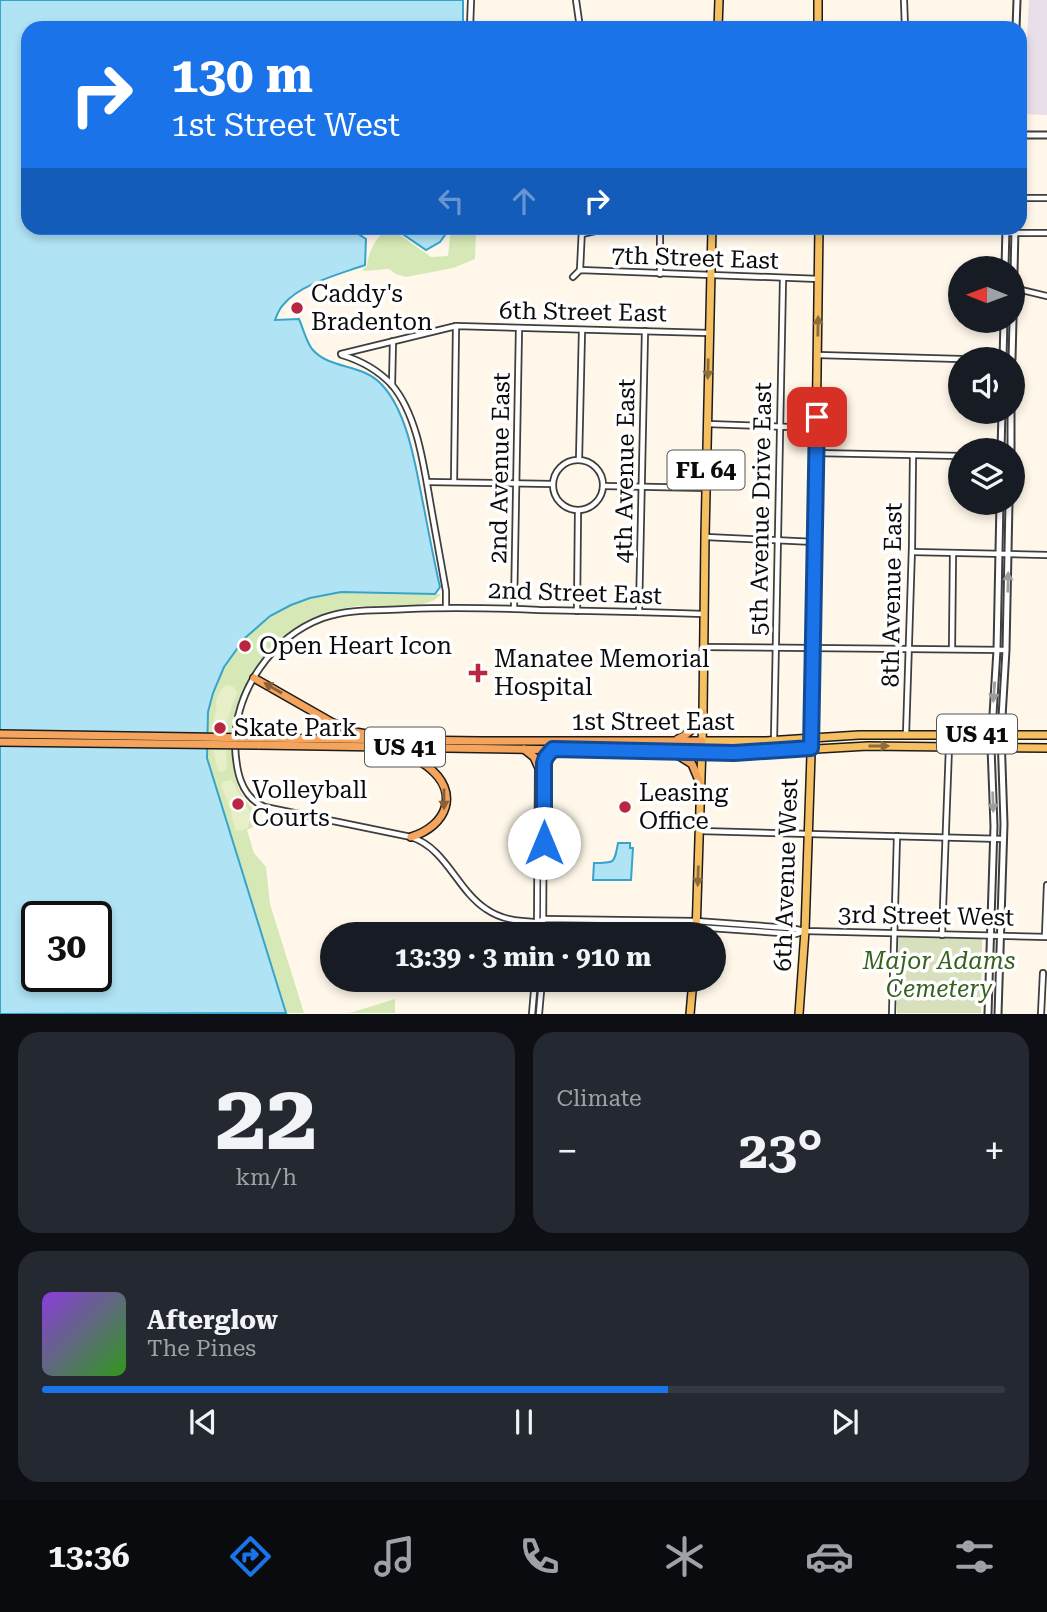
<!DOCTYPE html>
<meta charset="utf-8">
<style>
:root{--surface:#171b24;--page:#242831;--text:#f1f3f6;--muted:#9ea1a6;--line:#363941;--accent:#1a73e8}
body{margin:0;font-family:"Roboto Serif",serif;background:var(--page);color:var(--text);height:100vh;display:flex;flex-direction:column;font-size:26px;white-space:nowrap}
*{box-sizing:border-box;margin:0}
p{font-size:23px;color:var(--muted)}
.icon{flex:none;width:38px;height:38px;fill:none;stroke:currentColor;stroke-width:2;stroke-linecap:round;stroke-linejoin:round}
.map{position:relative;height:1014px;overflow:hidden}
.side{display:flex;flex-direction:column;gap:18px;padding:18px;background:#0d0f14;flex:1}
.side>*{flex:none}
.guide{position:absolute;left:21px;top:21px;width:1006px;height:214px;border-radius:21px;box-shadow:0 4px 10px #0003;background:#1a73e8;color:#fff;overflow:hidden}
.needle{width:46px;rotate:271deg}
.tools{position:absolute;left:948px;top:256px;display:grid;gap:14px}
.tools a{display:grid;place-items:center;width:77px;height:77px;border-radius:50%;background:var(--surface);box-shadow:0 4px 10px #0003;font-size:35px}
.speed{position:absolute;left:21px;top:901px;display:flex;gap:14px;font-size:35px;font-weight:700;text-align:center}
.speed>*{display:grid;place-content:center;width:91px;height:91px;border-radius:50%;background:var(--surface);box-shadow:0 4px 10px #0003;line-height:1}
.speed .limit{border:4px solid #111;border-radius:10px;background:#fff;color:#111}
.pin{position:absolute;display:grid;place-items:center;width:60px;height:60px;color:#fff;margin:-30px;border-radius:14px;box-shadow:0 4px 10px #0006}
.me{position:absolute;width:77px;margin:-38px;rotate:0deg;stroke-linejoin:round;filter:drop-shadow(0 0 5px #0008)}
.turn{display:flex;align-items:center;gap:24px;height:147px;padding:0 35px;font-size:32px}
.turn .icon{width:91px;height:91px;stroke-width:2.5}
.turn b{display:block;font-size:49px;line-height:60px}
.lanes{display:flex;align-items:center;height:66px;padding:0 35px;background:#0003;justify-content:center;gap:35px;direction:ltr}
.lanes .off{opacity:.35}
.big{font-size:52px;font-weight:700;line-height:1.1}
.side .card{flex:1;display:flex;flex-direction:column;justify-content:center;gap:10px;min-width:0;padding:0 24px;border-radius:21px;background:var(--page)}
.side .dial{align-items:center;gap:0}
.dial b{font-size:91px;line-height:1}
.song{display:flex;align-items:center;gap:21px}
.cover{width:84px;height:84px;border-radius:10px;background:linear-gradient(135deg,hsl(270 70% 55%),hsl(110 70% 35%))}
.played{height:7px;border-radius:4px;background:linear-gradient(90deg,var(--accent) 65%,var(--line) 65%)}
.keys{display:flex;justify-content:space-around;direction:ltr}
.heat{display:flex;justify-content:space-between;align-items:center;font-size:38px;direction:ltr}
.side .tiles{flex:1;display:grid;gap:18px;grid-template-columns:1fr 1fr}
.card:last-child{grid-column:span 2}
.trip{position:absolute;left:320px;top:922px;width:406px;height:70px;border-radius:35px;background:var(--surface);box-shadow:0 4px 10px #0003;font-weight:700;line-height:70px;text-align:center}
.tab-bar{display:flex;height:112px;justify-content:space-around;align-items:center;background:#090b0e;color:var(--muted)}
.tab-bar .icon{width:49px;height:49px}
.tab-bar .on{color:var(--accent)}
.tab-bar b{font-size:32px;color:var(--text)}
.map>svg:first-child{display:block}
.industrial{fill:#e8dfea}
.green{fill:#d6e8b5}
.cemetery{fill:#d8dfbd}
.pitch{fill:#e6efc7}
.water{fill:#b0e4f5;stroke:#38a4cb;stroke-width:2;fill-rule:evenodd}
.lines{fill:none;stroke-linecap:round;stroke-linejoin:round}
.minor-casing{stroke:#3e3e3e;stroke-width:8}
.tertiary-casing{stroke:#3e3e3e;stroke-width:9}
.primary-casing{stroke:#1c1c1c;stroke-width:10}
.trunk-casing{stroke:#1c1c1c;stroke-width:10}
.minor{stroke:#fff;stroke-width:4.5}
.tertiary{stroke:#fff;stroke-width:5}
.primary{stroke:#f6bf62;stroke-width:7}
.trunk{stroke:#f4a45c;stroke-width:7}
.trunk-bridge-casing{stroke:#1c1c1c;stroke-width:10;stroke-linecap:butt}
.trunk-bridge{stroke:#f4a45c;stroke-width:7}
.oneway{fill:#8c6e3b}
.oneway2{fill:#9d9d9d}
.oneway3{fill:#8b5f38}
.route-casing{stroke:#114b97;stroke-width:18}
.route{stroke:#1a73e8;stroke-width:12}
.poi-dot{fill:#b92641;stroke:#fff;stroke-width:2.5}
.labels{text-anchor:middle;stroke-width:7;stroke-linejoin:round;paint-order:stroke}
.shield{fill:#fff;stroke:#545454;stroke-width:2}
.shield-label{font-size:23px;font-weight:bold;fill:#0b0b0b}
.street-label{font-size:24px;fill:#0b0b0b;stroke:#fff}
.poi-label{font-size:24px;fill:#0b0b0b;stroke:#fff;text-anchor:start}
.park-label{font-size:24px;font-style:italic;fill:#35611d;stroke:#fff}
</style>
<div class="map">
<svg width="1047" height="1014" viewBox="0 0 1047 1014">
<rect width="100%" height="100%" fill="#fff8ea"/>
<!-- industrial -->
<polygon class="industrial" points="1029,0 1047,0 1047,115 1023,114"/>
<!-- green -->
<g class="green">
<path d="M390,228L431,257L448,256L450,237L454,228H472L476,231L475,259L453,268L406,277L396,274L389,269L363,271L364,268L367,266C368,252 377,234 390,228Z"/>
<path d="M347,592L441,594C429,612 378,605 359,606C290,612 233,675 233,744C233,772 234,792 257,812L255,826L247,830L254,853L266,867L270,904L304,1013H286C268,954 249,895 231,835C226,818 220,801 215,784C212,776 208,767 207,759C206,750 207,740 207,732C209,651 270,598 347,592Z"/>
<polygon points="395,999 395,1013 348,1013 353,1012"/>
</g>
<!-- cemetery -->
<polygon class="cemetery" points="898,937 982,939 981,1013 897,1013"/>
<!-- pitch -->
<g class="pitch">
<path d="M226,685C231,685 236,687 237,693L225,726L228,732L226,752L227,768L225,771L219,772C212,758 210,723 217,708C214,700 219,690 226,685Z"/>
<path d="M231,780C236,785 236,789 240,795C247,808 254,813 248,828L240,831L235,830L230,808L221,785L223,782Z"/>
</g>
<!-- water -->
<g class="water">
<path d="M0,0H463V28H28V228H359L357,233L366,239L365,265C340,274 300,284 283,305C279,309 277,315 275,320L299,319C303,328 306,341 312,349C331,371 362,362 383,386C409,415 416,470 424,508C429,534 434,561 440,587L435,594L341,592L310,598L291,605L270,616L245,638L224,667L213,693L208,712L207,758L286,1013L0,1014ZM37,917H96V976H37Z"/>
<polygon points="394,228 450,228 440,242 426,250"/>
<path d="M618,843H630V848H633L631,880H593L594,863C616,863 614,863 618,843Z"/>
</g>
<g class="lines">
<defs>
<g id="minor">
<polyline points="576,0 580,28"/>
<polyline points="904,0 905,28"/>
<polyline points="470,28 471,0"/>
<polyline points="1020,198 1047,198"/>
<polyline points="501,228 582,228"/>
<polyline points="1006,233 1047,233"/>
<polyline points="582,234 608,228"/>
<polyline points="580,270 582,228"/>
<polyline points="660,274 660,230"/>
<polyline points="573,277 580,270 819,279"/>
<polyline points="1013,288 1047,296"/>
<polyline points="341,354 456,326 709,333"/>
<path d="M342,355C362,361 378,370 392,385C418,416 424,468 431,507C436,535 441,563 446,591V607"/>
<polyline points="818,355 961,359"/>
<polyline points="392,385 393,341"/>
<polyline points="708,424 817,428"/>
<polyline points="816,453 961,456"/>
<circle cx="578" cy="485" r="25"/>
<polyline points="579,460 582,330"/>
<polyline points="427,482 553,484"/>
<polyline points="454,482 456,326"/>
<polyline points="604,486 706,488"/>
<polyline points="706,537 815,542"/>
<polyline points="912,552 1047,555"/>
<polyline points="514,609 519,328"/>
<polyline points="577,611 578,511"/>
<polyline points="639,612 645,331"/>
<path d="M703,614C649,612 594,611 539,610C495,608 451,607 407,609C378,611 351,608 323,618C272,637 235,690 235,745C236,769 240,797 265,807L411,837C446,848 457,890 486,909C496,916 509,920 522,921C530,922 536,921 544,925L681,926L796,934L805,931"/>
<polyline points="704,647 1006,650"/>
<polyline points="952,649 953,553"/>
<polyline points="906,735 912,547 913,455"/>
<polyline points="774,740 783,279"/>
<polyline points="700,831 1003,839"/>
<polyline points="538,922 544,919 696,921 790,928 805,931 1047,937"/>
<polyline points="537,934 538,766"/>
<polyline points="543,934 544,765"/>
<polyline points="942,935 949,747"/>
<polyline points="1045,936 1047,885"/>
<polyline points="532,1014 535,980"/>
<polyline points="539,1014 542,980"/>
<polyline points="892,1014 897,836"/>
<polyline points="1041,1014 1043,973"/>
</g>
<g id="tertiary">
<polyline points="1016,28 1017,0"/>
<polyline points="1020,135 1047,135"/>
<polyline points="1005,268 1006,228"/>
<polyline points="1013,318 1015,228"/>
<polyline points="1003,359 1004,320"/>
<polyline points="1012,359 1013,320"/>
<polyline points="1001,450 1002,411"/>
<polyline points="1011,450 1011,411"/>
<polyline points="988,1014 994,826 991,747 997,650 1000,502"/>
<polyline points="998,1014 1004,824 1001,734 1006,650 1009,502"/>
</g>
<g id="primary">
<polyline points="718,28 719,0"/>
<polyline points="818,28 818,0"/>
<polyline points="702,741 766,741 859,735 1047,735"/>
<polyline points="701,752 765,752 868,746 1047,748"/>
<polyline points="696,934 703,713 705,536 712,228"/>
<polyline points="690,1014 693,980"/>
<polyline points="799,1014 805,931 812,725 819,228"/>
</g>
<g id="trunk">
<polyline points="254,678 333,723 355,732 378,736"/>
<polyline points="258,738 480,741 702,741"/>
<path d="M678,739C691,733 696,725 703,713"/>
<polyline points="258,745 701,752"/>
<path d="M385,749C400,753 415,757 427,766C461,792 447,826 411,837"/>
<polyline points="524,749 534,757 538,766"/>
<polyline points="676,754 692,764 700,783"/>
<polyline points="544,765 546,757 553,749"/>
</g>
</defs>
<!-- minor casing -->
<use href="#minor" class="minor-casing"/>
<!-- tertiary casing -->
<use href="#tertiary" class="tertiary-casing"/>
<!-- primary casing -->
<use href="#primary" class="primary-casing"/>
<!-- trunk casing -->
<use href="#trunk" class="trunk-casing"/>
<!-- minor -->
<use href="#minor" class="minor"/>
<!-- tertiary -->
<use href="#tertiary" class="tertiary"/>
<!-- primary -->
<use href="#primary" class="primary"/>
<!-- trunk -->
<use href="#trunk" class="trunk"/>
<defs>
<g id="trunk-bridge">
<polyline points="0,734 258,738"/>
<polyline points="0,742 258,745"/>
</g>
</defs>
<!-- trunk-bridge casing -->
<use href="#trunk-bridge" class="trunk-bridge-casing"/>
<!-- trunk-bridge -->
<use href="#trunk-bridge" class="trunk-bridge"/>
</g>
<!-- one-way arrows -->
<defs><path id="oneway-solid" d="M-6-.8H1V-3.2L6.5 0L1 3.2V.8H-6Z" transform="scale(1.75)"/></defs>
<g class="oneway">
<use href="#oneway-solid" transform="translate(818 326) rotate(-89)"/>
<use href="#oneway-solid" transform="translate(708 369) rotate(91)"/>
<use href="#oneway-solid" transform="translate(879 746)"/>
<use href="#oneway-solid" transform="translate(698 876) rotate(92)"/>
</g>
<g class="oneway2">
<use href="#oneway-solid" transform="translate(1008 582) rotate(-89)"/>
<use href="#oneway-solid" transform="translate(994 692) rotate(94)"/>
<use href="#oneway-solid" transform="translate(993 802) rotate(88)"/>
</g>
<g class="oneway3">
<use href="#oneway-solid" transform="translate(273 688) rotate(-150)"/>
<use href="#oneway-solid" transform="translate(444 799) rotate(90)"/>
</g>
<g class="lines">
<defs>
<polyline id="route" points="544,843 544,763 546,757 553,749 734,753 811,748 817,417"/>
</defs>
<!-- route casing -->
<use href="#route" class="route-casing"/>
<!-- route -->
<use href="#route" class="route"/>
</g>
<!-- markers -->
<g class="poi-dot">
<circle cx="297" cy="308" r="7"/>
<circle cx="245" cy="646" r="7"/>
<path d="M474.5 662.5h7v7h7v7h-7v7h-7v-7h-7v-7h7z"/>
<circle cx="220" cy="728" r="7"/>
<circle cx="238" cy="804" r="7"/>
<circle cx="625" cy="807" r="7"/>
</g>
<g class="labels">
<!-- shield labels -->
<g class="shield">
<rect x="667.5" y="450.5" width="77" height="39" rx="5"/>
<rect x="937" y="714.5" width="80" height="39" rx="5"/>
<rect x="365" y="727.5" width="80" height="39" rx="5"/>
</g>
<g class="shield-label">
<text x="706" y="478">FL 64</text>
<text x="977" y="742">US 41</text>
<text x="405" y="755">US 41</text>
</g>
<!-- street labels -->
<g class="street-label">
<text transform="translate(695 258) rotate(2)" y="8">7th Street East</text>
<text transform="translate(583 312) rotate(1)" y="8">6th Street East</text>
<text transform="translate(500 468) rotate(-89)" y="8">2nd Avenue East</text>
<text transform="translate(625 471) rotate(-89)" y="8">4th Avenue East</text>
<text transform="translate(761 509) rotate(-89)" y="8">5th Avenue Drive East</text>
<text transform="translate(575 593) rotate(2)" y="8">2nd Street East</text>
<text transform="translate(892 595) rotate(-89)" y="8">8th Avenue East</text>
<text x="653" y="730">1st Street East</text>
<text transform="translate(786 875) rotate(-88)" y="8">6th Avenue West</text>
<text transform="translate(926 916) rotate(1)" y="8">3rd Street West</text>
</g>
<!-- poi labels -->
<g class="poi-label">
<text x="311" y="302">Caddy's<tspan x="311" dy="28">Bradenton</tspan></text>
<text x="259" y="654">Open Heart Icon</text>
<text x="494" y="667">Manatee Memorial<tspan x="494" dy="28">Hospital</tspan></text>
<text x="234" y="736">Skate Park</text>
<text x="252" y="798">Volleyball<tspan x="252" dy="28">Courts</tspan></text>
<text x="639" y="801">Leasing<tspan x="639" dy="28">Office</tspan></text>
</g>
<!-- park labels -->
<g class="park-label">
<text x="939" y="969">Major Adams<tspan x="939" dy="28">Cemetery</tspan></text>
</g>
</g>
</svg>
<div class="tools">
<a><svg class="needle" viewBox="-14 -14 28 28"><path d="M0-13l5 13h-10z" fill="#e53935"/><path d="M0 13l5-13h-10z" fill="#9ea1a6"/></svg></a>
<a><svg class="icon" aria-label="sound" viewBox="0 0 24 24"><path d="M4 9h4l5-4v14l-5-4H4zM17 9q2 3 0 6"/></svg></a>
<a><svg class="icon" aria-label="layers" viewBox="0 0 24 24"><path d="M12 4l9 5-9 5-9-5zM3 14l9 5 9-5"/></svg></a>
</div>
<div class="speed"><div class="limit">30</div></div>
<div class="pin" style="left:817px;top:417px;background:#d93025"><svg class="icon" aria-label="arrive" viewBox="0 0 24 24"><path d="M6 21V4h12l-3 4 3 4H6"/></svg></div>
<svg class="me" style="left:544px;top:843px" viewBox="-20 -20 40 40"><circle r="19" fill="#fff"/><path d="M0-13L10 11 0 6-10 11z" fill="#1a73e8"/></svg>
<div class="trip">13:39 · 3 min · 910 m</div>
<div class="guide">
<div class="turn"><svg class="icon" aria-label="right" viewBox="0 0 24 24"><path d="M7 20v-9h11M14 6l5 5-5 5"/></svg><div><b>130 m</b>1st Street West</div></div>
<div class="lanes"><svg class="icon off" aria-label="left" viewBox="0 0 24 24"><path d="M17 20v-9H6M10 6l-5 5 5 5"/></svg><svg class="icon off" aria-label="ahead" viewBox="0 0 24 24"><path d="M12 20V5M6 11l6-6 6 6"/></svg><svg class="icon" aria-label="right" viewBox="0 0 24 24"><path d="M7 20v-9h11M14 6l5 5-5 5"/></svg></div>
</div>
</div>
<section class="side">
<div class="tiles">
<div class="card dial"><b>22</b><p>km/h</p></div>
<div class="card"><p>Climate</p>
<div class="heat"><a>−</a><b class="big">23°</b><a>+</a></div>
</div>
<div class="card">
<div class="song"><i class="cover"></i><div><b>Afterglow</b><p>The Pines</p></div></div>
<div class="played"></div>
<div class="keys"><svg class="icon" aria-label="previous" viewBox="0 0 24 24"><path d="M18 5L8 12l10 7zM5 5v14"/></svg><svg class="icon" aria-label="pause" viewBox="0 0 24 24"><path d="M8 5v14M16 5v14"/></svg><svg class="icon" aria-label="next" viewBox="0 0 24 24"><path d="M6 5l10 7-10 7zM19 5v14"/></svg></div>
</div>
</div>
</section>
<nav class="tab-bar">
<b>13:36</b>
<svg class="icon on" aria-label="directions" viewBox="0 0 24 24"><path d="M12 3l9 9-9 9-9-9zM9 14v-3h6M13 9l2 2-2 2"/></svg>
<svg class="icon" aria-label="music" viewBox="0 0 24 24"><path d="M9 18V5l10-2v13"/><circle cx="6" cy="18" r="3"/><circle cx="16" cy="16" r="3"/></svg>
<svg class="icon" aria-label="phone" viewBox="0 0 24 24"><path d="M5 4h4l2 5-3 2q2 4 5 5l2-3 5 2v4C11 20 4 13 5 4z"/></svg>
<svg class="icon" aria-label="climate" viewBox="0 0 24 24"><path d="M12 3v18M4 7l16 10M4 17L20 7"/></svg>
<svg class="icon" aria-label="car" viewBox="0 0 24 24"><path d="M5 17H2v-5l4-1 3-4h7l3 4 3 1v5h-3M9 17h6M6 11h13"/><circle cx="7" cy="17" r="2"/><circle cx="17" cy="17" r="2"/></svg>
<svg class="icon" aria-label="filters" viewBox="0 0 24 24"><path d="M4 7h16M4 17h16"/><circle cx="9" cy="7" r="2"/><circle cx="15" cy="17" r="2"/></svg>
</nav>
